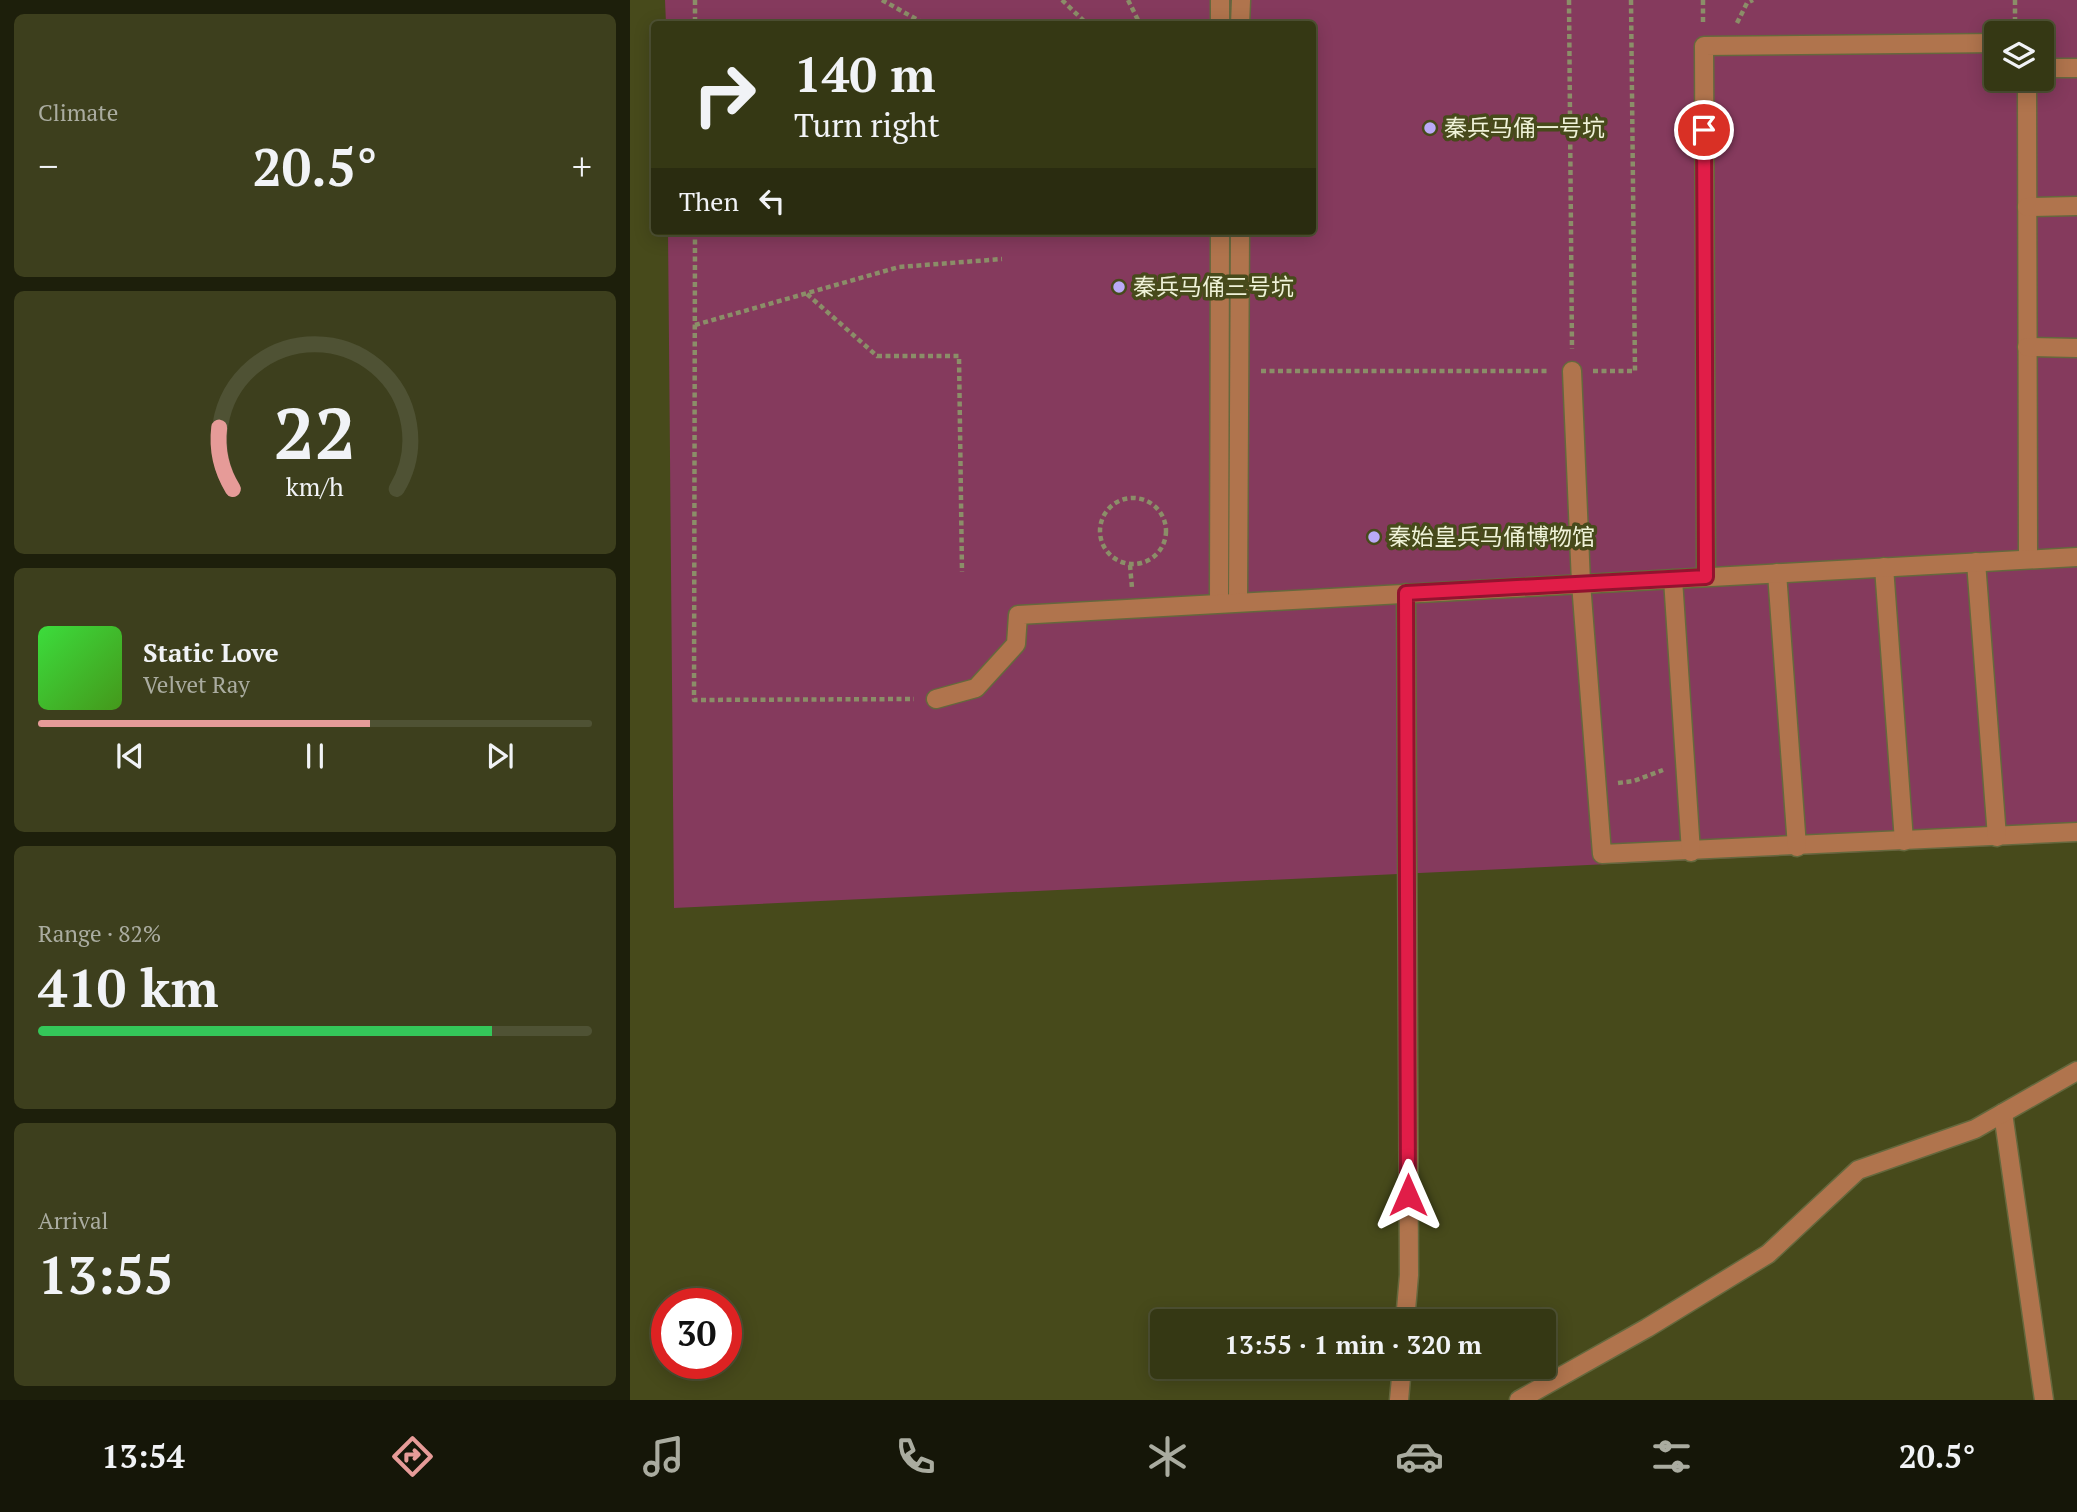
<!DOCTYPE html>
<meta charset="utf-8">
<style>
:root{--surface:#353814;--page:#3d3f1d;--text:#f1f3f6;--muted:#aaaca0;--line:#4f5234;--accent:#e69b98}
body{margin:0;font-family:"PT Serif","Noto Sans SC",serif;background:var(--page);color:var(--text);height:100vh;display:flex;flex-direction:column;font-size:26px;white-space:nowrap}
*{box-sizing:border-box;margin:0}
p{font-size:23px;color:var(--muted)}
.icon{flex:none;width:38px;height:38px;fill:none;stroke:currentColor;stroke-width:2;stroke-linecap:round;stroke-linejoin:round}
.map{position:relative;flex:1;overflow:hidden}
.details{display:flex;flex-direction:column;gap:14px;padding:14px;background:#1d1f0b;width:630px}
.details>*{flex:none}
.guide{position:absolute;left:21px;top:21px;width:665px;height:214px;border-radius:7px;box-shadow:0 4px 18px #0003,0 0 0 2px var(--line);background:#353814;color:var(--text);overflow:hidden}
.buttons{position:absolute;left:1354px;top:21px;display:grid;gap:14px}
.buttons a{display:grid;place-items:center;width:70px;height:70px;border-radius:7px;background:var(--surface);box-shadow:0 4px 18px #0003,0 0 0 2px var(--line);font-size:35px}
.speed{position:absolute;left:21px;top:1288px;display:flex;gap:14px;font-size:35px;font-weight:700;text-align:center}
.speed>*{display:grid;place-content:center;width:91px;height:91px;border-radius:50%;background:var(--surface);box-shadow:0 4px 18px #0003,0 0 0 2px var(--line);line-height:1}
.speed .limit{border:10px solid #d22;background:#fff;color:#111}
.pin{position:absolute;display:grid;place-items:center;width:60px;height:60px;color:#fff;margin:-30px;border:4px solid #fff;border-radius:50%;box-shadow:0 2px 7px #0007}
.me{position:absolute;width:77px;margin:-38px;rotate:0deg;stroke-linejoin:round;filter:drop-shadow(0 0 5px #0008)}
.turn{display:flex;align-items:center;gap:24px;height:147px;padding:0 28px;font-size:32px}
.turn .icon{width:91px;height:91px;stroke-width:2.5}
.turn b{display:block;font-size:49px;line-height:60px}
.then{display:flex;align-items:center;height:66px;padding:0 28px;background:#0003;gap:14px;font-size:26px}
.big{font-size:52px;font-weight:800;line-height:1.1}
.details .tile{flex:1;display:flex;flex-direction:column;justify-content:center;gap:10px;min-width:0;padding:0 24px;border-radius:10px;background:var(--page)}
.details .dial{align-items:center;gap:0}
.dial svg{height:182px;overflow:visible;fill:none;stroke:var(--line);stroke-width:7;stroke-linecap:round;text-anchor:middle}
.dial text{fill:var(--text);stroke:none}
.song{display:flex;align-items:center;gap:21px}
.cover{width:84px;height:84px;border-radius:10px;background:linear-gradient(135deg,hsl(120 70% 55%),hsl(100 70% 35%))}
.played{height:7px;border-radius:4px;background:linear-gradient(90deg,var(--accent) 60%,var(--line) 60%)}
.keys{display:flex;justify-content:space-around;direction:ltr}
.heat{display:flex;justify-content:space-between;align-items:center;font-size:38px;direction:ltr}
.charge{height:10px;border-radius:5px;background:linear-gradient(90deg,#34c759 82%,var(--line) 0)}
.trip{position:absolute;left:520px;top:1309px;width:406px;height:70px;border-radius:7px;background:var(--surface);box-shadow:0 4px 18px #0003,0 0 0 2px var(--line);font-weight:800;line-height:70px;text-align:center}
.tab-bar{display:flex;height:112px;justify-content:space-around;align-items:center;background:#151608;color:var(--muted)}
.tab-bar .icon{width:49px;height:49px}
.tab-bar .current{color:var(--accent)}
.tab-bar b{font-size:32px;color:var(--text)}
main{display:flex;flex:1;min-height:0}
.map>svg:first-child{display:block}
.green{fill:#853a5d;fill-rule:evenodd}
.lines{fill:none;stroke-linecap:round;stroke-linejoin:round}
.minor-casing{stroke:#65683d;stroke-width:21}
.path{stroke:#8b8e68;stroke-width:4.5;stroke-dasharray:5 3.5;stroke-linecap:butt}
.minor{stroke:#b0744d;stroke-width:18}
.route-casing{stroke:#92132f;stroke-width:18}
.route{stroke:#e11d48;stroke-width:12}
.poi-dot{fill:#baaaf7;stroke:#474a1b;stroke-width:2.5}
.labels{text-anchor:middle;stroke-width:7;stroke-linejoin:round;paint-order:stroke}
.poi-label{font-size:23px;fill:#eff2d8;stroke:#474a1b;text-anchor:start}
</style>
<main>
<section class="details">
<div class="tile"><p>Climate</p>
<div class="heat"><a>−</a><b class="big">20.5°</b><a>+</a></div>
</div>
<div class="tile dial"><svg viewBox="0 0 100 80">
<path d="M14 69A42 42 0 1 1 86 69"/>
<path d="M14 69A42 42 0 0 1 8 42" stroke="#e69b98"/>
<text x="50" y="56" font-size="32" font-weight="700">22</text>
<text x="50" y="72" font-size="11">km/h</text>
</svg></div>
<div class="tile">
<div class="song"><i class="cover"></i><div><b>Static Love</b><p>Velvet Ray</p></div></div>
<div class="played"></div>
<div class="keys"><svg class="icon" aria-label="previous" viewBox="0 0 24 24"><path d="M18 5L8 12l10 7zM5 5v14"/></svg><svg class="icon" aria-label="pause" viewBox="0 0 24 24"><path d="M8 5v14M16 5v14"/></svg><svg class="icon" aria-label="next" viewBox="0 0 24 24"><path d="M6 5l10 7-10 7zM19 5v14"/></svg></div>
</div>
<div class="tile"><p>Range · 82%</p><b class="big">410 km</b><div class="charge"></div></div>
<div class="tile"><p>Arrival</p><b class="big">13:55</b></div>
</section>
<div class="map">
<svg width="1447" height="1400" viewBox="0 0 1447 1400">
<rect width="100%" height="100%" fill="#474a1b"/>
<!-- green -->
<path class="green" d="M35,0H1447V842L44,908L38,231H682V24H36ZM1367,33H1412V79H1367Z"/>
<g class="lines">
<defs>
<g id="minor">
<polyline points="590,0 590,24"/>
<polyline points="610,24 611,0"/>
<polyline points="1412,68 1447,68"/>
<polyline points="1397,79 1398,559"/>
<polyline points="1397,207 1447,206"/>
<polyline points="1397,347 1447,348"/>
<polyline points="942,371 951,583 972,854 1447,832"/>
<polyline points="1346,562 1367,837"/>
<polyline points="1254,567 1274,841"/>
<polyline points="1147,573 1167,847"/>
<polyline points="1076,577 1074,46 1367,43"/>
<polyline points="1043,579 1061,852"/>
<polyline points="608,602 610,231"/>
<polyline points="589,603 590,231"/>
<polyline points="306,699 346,688 386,644 388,615 1447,557"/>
<polyline points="1373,1113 1414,1400"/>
<polyline points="775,1321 779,1275 776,593"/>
<polyline points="769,1400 772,1367"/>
<polyline points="889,1400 1017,1328 1138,1254 1228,1170 1345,1129 1447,1071"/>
</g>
</defs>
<!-- minor casing -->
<use href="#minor" class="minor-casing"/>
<!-- path -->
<g class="path">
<polyline points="65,0 65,24"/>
<polyline points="252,0 295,24"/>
<polyline points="432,0 457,24"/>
<polyline points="498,0 510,24"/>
<polyline points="939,0 942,349"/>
<polyline points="1073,0 1073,24"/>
<polyline points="1385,0 1385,29"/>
<polyline points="1107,23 1117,3 1123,0"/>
<polyline points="65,231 64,700 284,699"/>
<polyline points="177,294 247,356 329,356 332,572"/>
<polyline points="65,325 269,267 372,259"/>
<polyline points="631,371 919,371"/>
<polyline points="963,371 1005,371 1001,0"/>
<circle cx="503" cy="531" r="33"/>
<polyline points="500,565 502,588"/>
<polyline points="988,783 1004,781 1033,770"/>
</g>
<!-- minor -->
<use href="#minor" class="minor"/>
</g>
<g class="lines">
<defs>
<polyline id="route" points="778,1195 776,593 1076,577 1074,130"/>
</defs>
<!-- route casing -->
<use href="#route" class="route-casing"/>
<!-- route -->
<use href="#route" class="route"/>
</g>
<!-- markers -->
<g class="poi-dot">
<circle cx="800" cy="128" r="7"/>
<circle cx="489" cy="287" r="7"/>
<circle cx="744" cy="537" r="7"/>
</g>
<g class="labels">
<!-- poi labels -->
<g class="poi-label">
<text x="814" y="136">秦兵马俑一号坑</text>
<text x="503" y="295">秦兵马俑三号坑</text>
<text x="758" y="545">秦始皇兵马俑博物馆</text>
</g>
</g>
</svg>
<div class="buttons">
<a><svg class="icon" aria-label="layers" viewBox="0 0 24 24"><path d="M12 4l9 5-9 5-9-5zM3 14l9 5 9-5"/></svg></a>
</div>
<div class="speed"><div class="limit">30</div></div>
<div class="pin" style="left:1074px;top:130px;background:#d93025"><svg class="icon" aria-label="arrive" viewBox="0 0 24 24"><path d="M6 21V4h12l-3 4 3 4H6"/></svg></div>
<svg class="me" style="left:778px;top:1195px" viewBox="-20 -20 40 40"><path d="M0-17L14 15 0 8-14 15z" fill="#e11d48" stroke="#fff" stroke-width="4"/></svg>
<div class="trip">13:55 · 1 min · 320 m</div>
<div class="guide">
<div class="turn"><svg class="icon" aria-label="right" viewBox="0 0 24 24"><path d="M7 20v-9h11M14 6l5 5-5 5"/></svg><div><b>140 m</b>Turn right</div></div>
<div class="then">Then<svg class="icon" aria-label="left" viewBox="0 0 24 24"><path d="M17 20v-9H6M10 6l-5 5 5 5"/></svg></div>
</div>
</div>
</main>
<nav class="tab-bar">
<b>13:54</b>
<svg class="icon current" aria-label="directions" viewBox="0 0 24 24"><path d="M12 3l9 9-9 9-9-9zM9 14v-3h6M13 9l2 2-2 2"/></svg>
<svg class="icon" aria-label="music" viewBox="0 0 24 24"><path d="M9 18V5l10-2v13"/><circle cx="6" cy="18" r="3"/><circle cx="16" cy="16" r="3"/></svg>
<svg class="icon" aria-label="phone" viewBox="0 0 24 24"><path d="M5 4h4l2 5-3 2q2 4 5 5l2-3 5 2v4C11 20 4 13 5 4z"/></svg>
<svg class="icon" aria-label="climate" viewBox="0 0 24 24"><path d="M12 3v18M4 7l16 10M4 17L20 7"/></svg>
<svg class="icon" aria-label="car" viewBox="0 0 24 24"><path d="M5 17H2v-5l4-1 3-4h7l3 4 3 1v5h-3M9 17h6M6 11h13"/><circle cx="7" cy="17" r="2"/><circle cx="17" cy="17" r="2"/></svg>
<svg class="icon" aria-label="filters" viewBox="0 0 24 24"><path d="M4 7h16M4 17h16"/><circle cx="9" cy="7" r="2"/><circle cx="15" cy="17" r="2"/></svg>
<b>20.5°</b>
</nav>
